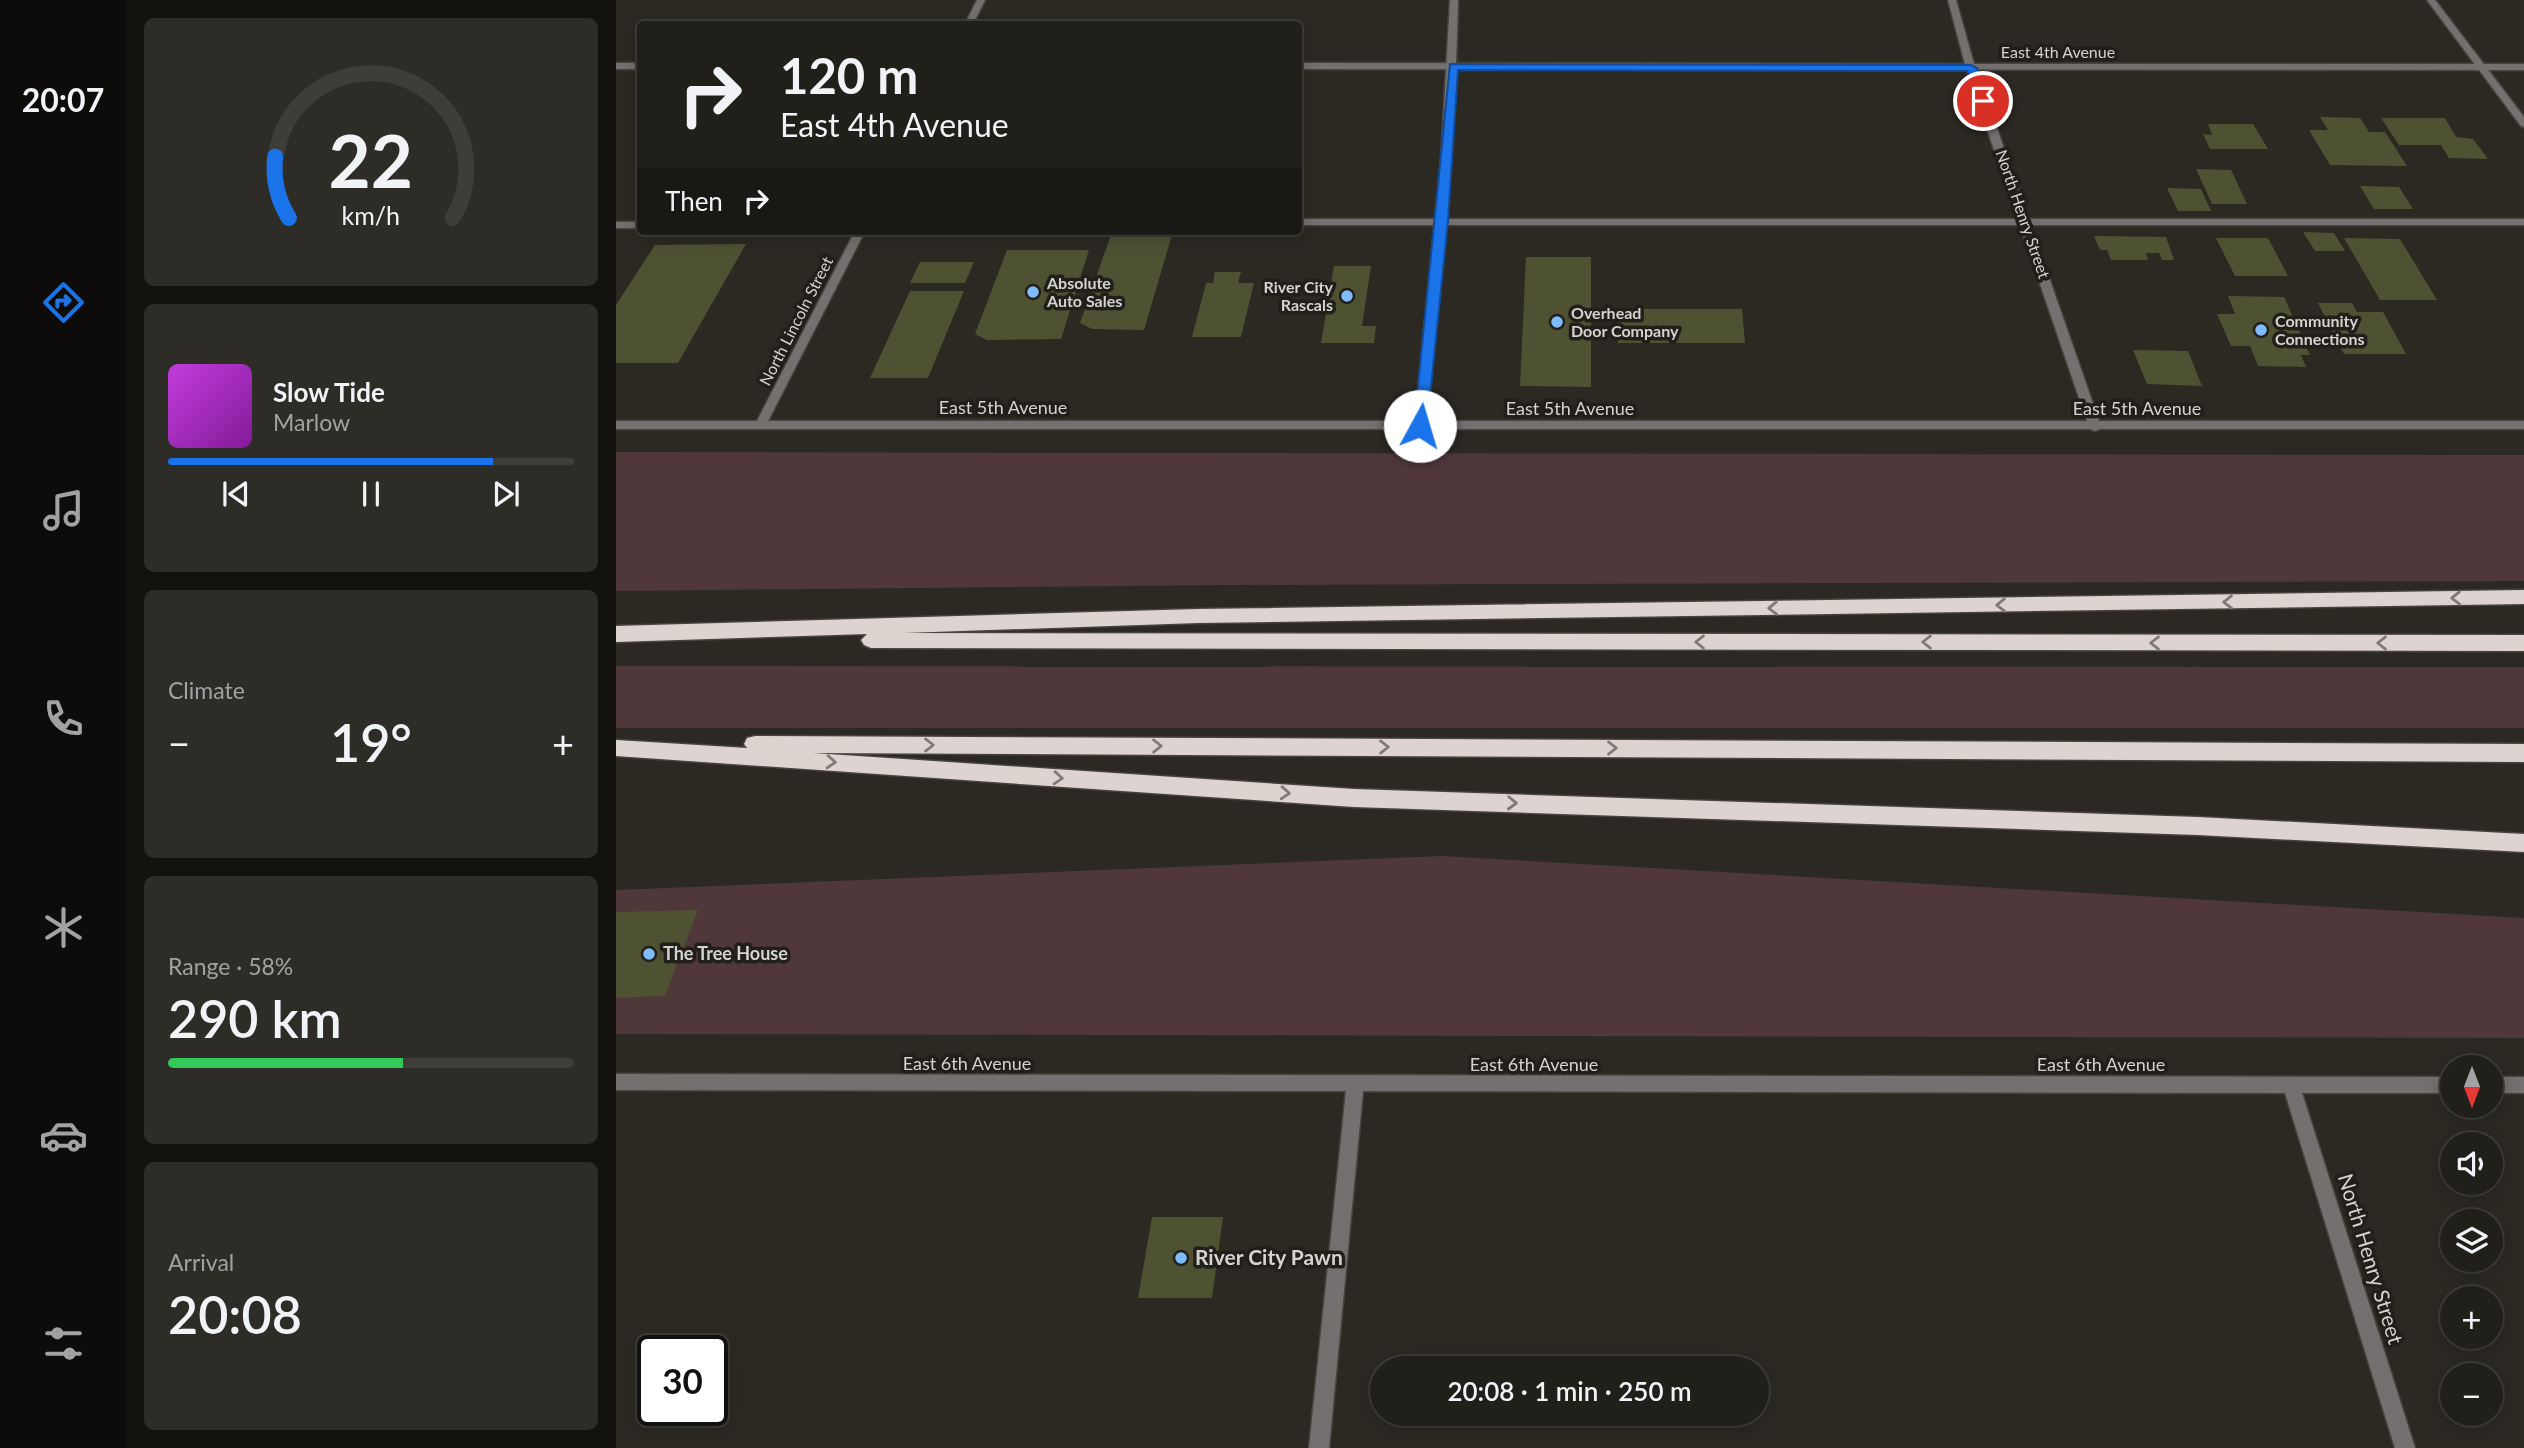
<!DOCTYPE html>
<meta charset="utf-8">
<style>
:root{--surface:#211f1a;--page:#2d2c27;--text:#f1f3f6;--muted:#a2a2a2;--line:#3e3d39;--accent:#1a73e8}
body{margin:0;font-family:Lato,sans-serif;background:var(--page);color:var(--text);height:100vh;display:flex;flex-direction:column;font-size:26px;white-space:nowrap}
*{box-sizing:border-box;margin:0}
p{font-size:23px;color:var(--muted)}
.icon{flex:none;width:38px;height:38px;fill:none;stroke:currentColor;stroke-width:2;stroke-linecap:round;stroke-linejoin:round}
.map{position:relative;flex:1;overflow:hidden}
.side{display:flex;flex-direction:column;gap:18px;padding:18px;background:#12110e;width:490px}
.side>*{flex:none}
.banner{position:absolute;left:21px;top:21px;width:665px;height:214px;border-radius:7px;box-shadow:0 4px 18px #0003,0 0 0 2px var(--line);background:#211f1a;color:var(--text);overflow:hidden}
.needle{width:46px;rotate:180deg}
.tools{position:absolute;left:1824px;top:1055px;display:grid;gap:14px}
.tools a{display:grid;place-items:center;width:63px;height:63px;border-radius:50%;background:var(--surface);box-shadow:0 4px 18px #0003,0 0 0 2px var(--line);font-size:35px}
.speed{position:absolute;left:21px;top:1335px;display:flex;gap:14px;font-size:35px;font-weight:700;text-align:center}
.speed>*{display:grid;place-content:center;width:91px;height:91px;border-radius:50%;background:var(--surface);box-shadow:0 4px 18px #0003,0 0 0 2px var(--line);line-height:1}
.speed .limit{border:4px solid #111;border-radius:10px;background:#fff;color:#111}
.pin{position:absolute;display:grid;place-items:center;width:60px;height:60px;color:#fff;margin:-30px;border:4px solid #fff;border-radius:50%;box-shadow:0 2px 7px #0007}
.me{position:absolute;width:77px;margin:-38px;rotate:6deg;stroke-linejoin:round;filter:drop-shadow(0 0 5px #0008)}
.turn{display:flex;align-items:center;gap:24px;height:147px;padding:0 28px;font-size:32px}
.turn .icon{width:91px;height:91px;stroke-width:2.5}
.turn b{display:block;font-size:49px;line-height:60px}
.then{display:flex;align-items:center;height:66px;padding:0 28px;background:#0003;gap:14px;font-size:26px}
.big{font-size:52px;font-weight:600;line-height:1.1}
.side .widget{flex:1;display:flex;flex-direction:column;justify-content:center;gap:10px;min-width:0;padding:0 24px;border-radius:10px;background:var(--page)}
.side .dial{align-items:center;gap:0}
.dial svg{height:182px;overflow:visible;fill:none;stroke:var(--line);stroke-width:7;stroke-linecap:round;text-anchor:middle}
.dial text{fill:var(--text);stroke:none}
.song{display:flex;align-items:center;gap:21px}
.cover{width:84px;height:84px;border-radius:10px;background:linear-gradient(135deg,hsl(290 70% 55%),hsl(290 70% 35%))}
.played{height:7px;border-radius:4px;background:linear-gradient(90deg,var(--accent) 80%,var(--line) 80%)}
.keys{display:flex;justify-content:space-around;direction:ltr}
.heat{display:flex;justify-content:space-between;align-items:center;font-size:38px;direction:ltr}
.charge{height:10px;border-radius:5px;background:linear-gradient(90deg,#34c759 58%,var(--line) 0)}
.trip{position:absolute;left:754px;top:1356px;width:399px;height:70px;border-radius:35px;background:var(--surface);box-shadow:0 4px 18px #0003,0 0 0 2px var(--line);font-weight:600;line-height:70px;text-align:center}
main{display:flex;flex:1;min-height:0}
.dock{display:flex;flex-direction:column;width:126px;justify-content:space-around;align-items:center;background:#0d0c0a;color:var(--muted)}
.dock .icon{width:49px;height:49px}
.dock .active{color:var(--accent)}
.dock b{font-size:32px;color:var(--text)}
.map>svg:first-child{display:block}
.green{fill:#4f373a}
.building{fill:#4f5133}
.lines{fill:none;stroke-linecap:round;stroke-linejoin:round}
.service-casing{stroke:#47443f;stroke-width:3}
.minor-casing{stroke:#47443f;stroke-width:3}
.tertiary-casing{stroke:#47443f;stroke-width:3}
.motorway-casing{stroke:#47443f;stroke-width:3}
.service{fill:#74706f;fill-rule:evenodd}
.minor{fill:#74706f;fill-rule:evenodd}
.tertiary{fill:#74706f;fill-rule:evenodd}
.motorway{fill:#ddd4d0;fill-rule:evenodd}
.oneway{stroke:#807a75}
.route{fill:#1a73e8;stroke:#114b97;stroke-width:2}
.poi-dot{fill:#7ebdf9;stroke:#221f1a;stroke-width:2.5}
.labels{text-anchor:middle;stroke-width:7;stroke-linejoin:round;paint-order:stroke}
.far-street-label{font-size:16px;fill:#d5d3cf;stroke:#221f1a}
.far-poi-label{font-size:16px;font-weight:bold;fill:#d5d3cf;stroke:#221f1a;text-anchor:start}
.street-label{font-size:18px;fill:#d5d3cf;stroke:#221f1a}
.poi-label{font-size:18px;font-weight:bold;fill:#d5d3cf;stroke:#221f1a;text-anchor:start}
.near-poi-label{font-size:21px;font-weight:bold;fill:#d5d3cf;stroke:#221f1a;text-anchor:start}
.near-street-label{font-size:21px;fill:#d5d3cf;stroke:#221f1a}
</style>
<main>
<nav class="dock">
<b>20:07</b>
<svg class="icon active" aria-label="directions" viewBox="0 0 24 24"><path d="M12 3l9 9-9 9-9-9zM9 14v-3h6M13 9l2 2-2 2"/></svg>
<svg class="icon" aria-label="music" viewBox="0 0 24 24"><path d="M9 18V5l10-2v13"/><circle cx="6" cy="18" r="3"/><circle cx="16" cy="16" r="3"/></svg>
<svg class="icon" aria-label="phone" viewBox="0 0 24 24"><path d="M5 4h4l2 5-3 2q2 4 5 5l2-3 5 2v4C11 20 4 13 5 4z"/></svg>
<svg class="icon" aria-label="climate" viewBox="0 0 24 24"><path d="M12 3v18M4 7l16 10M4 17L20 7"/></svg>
<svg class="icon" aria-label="car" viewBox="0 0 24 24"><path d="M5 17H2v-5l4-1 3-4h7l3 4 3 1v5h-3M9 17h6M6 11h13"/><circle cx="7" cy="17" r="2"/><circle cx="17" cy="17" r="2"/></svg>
<svg class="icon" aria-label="filters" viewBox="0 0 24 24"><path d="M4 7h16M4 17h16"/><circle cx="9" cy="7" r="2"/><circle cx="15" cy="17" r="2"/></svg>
</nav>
<section class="side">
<div class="widget dial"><svg viewBox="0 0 100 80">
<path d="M14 69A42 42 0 1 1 86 69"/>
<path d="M14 69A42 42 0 0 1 8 42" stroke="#1a73e8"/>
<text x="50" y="56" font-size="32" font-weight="700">22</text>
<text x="50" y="72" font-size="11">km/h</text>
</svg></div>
<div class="widget">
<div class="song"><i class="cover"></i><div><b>Slow Tide</b><p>Marlow</p></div></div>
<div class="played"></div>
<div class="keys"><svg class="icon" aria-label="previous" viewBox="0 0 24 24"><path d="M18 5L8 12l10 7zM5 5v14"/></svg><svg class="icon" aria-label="pause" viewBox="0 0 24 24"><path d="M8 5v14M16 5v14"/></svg><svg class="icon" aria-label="next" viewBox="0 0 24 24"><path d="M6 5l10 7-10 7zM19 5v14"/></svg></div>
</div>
<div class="widget"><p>Climate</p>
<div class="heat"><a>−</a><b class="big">19°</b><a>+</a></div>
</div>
<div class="widget"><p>Range · 58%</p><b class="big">290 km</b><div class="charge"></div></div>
<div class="widget"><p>Arrival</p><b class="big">20:08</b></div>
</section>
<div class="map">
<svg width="1908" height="1448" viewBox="0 0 1908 1448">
<rect width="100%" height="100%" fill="#2c2923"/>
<!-- green -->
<g class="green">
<polygon points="0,452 1908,455 1908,581 615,585 0,591"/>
<polygon points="0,666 1908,667 1908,728 0,728"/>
<polygon points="826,856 1908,918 1908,1038 0,1034 0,890"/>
</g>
<!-- building -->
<g class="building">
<polygon points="1704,117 1744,118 1753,132 1769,132 1791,166 1714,165 1693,130 1712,130"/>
<polygon points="1765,118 1829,118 1840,137 1857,139 1872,159 1833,158 1825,145 1783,145"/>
<polygon points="1592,124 1637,124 1652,149 1594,149 1587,134 1596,135"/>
<polygon points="1580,169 1615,170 1631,204 1596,204"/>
<polygon points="1744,186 1783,187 1797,209 1758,209"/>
<polygon points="1551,188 1585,189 1595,211 1562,211"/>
<polygon points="1687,232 1718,233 1729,251 1699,251"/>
<polygon points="495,235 556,235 528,330 476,329 464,323"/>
<polygon points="1478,236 1550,237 1558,260 1546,260 1543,253 1530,253 1532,260 1495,260 1491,250 1484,250"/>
<polygon points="1600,238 1652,238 1672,276 1619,276"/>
<polygon points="1728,238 1784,239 1821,300 1764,300"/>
<polygon points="130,244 62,363 0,363 0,305 39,245"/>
<polygon points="391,250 473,250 445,339 371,340 359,334"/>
<polygon points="910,257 975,257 975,387 904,386"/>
<polygon points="304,262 358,262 349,283 294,283"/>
<polygon points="718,266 755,266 746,326 760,326 758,343 705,343"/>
<polygon points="599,272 625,272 622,283 638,283 625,337 576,337 590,283 597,283"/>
<polygon points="294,291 348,291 312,378 254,378"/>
<polygon points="1612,296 1668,297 1694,355 1685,355 1690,367 1642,366 1634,346 1615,346 1601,314 1619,314"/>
<polygon points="1702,303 1736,303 1741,312 1767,312 1790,354 1728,354"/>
<polygon points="1001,309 1126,309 1129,343 1002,343"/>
<polygon points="1517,350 1572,351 1586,386 1531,384"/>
<polygon points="82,910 49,996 0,998 0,912"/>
<polygon points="536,1217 607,1217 596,1298 522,1298"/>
</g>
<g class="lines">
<defs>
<g id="service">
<rect x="682" y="219" width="1226" height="6"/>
<rect x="0" y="222" width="24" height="6"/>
</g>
<g id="minor">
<path d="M834,0H842C839,141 825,281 810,421H1471L1350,68L1355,65L1360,68L1483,421H1908V429H1484L1479,431L1474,429H0V421H141L239,231H249L152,421H799L825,160Z"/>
<polygon points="1811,0 1819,0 1908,117 1908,127 1905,126"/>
<polygon points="0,1074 1836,1077 1836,1093 1686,1093 1799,1448 1779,1448 1669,1093 747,1091 713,1448 693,1448 730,1091 0,1090"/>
<rect x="1874" y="1077" width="34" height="16"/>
</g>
<g id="tertiary">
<polygon points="361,0 369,0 357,24 349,24"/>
<polygon points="1332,0 1340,0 1358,64 1908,64 1908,70 682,69 682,63 1349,64"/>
<rect x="0" y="63" width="24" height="6"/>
</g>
<g id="motorway">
<polygon points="1908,590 1908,604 582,623 288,633 1908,635 1908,651 255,648 248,645 245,640 251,634 0,642 0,626 582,609"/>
<polygon points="139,736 1908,744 1908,762 197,753 738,789 1582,817 1908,834 1908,852 1582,835 738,807 0,756 0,740 131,748 128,744 131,738"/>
</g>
</defs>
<!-- service casing -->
<use href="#service" class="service-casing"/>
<!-- minor casing -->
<use href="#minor" class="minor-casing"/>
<!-- tertiary casing -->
<use href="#tertiary" class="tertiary-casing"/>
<!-- motorway casing -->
<use href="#motorway" class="motorway-casing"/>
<!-- service -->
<use href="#service" class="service"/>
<!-- minor -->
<use href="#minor" class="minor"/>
<!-- tertiary -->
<use href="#tertiary" class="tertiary"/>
<!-- motorway -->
<use href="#motorway" class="motorway"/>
</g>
<!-- one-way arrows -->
<defs><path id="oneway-chevron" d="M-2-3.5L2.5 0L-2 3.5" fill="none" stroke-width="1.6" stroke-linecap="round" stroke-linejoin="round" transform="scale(1.75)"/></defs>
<g class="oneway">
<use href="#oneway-chevron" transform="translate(1840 598) rotate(179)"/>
<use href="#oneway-chevron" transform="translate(1612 602) rotate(179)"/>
<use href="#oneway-chevron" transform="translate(1385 605) rotate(179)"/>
<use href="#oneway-chevron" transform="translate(1157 608) rotate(179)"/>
<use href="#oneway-chevron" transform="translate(1084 642) rotate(-180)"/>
<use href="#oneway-chevron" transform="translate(1311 642) rotate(-180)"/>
<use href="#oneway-chevron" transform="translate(1539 643) rotate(-180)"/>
<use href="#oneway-chevron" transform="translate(1766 643) rotate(-180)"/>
<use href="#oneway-chevron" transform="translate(313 745)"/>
<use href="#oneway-chevron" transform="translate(541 746)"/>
<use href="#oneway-chevron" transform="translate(768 747)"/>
<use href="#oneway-chevron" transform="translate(996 748)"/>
<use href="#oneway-chevron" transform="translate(215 762) rotate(4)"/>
<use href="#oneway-chevron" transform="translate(442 778) rotate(4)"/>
<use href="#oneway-chevron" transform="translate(669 793) rotate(4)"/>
<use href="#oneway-chevron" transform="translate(896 803) rotate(2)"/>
</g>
<!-- route -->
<polygon class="route" points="834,64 1355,65 1361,68 1373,101 1364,104 1351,71 842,70 832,221 811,426 804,431 798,426"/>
<!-- markers -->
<g class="poi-dot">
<circle cx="417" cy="292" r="7"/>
<circle cx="731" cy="296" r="7"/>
<circle cx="941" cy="322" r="7"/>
<circle cx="1645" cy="330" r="7"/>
<circle cx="33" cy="954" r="7"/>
<circle cx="565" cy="1258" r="7"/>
</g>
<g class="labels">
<!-- far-street labels -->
<g class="far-street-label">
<text x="1442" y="58">East 4th Avenue</text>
<text transform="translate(1407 214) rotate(71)" y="6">North Henry Street</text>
<text transform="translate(180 321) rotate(-63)" y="6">North Lincoln Street</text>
</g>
<!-- far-poi labels -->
<g class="far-poi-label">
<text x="431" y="289">Absolute<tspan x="431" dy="18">Auto Sales</tspan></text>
<text x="717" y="293" text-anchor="end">River City<tspan x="717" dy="18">Rascals</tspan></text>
<text x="955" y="319">Overhead<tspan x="955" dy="18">Door Company</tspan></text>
<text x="1659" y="327">Community<tspan x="1659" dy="18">Connections</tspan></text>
</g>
<!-- street labels -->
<g class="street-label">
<text x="387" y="414">East 5th Avenue</text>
<text x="954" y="415">East 5th Avenue</text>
<text x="1521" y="415">East 5th Avenue</text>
<text x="351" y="1070">East 6th Avenue</text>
<text x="918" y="1071">East 6th Avenue</text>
<text x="1485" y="1071">East 6th Avenue</text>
</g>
<!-- poi labels -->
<g class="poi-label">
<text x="47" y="960">The Tree House</text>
</g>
<!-- near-poi labels -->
<g class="near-poi-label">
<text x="579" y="1265">River City Pawn</text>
</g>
<!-- near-street labels -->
<g class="near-street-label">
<text transform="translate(1754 1259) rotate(73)" y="7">North Henry Street</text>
</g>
</g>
</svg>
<div class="tools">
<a><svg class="needle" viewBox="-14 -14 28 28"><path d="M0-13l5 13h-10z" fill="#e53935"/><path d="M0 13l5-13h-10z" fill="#a2a2a2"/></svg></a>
<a><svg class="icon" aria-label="sound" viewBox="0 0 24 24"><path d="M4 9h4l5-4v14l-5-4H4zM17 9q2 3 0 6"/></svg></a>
<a><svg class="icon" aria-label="layers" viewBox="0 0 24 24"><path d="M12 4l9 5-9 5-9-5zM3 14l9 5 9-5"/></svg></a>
<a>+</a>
<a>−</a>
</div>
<div class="speed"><div class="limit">30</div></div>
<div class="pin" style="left:1367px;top:101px;background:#d93025"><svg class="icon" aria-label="arrive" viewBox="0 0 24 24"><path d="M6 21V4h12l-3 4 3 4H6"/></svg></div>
<svg class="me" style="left:804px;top:426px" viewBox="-20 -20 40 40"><circle r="19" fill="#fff"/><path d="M0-13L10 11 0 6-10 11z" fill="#1a73e8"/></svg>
<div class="trip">20:08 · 1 min · 250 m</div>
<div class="banner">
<div class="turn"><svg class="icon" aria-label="right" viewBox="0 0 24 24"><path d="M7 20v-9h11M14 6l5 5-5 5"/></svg><div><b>120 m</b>East 4th Avenue</div></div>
<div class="then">Then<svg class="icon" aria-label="right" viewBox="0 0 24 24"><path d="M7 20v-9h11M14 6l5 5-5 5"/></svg></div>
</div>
</div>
</main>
